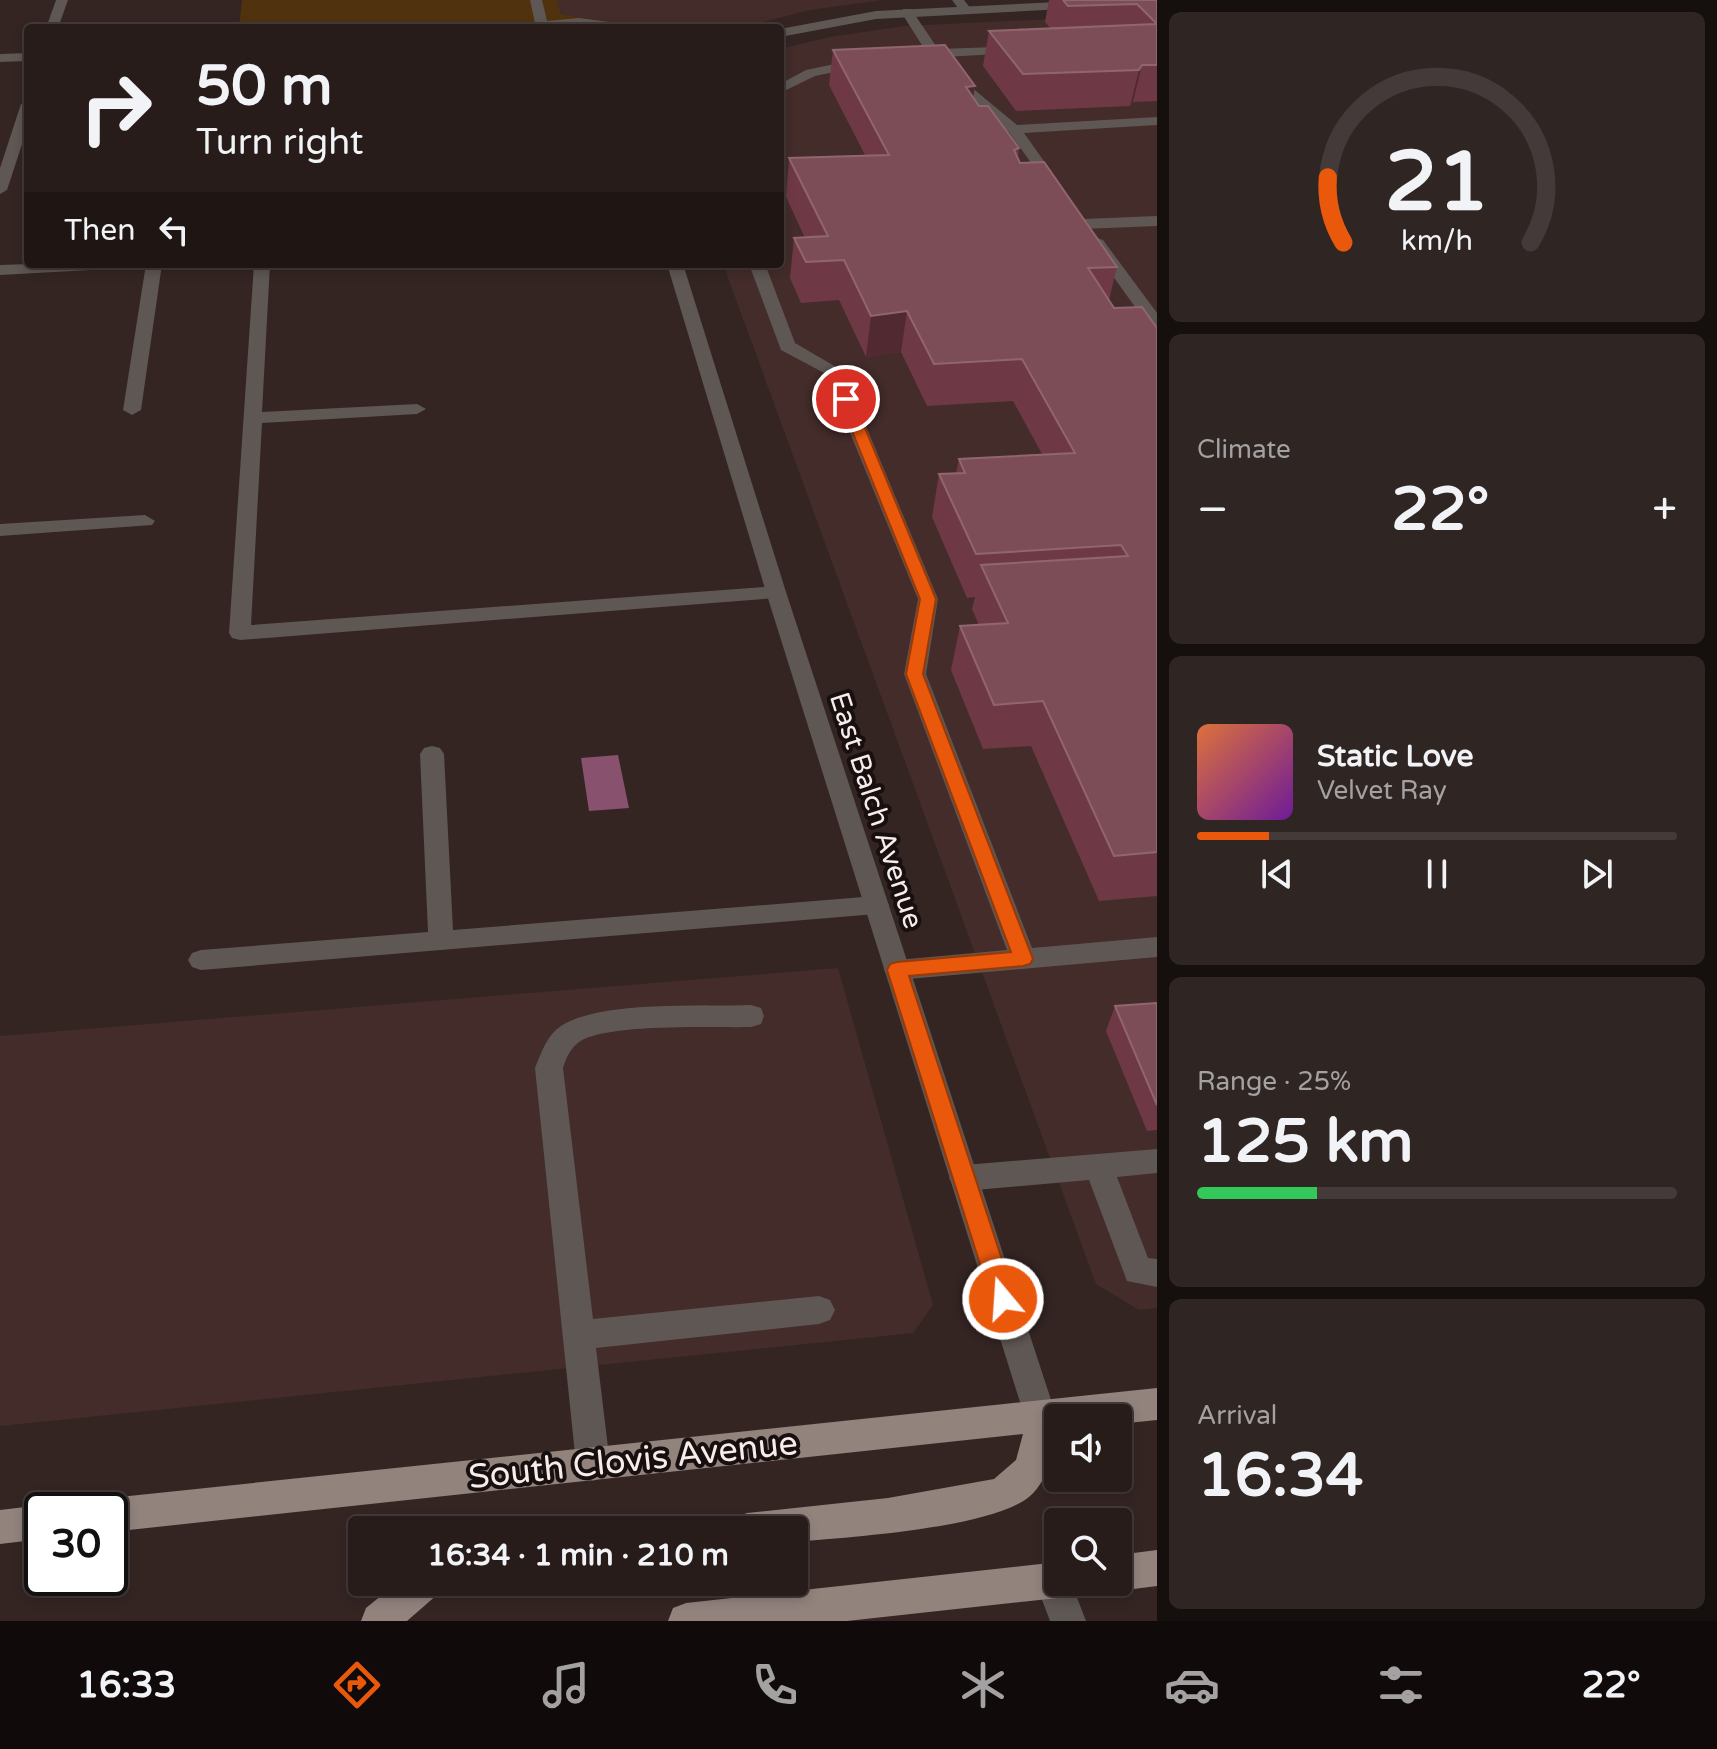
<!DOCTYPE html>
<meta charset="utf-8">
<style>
:root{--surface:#271c1a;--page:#2f2523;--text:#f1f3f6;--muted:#a4a1a2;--line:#433a39;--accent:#ea580c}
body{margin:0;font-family:"Varela Round",sans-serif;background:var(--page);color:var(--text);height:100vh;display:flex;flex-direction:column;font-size:30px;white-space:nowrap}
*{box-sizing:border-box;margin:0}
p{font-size:26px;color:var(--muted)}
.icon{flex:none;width:44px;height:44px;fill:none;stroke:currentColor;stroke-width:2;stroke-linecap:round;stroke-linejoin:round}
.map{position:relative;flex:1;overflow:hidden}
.panel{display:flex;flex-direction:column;gap:12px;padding:12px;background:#150f0e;width:560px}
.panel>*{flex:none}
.banner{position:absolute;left:24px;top:24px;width:760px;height:244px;border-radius:8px;box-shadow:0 4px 12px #0003,0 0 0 2px var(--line);background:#271c1a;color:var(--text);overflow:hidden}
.buttons{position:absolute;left:1044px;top:1404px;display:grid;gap:16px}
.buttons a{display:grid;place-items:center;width:88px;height:88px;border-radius:8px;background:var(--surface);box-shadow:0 4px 12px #0003,0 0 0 2px var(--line);font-size:40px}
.speed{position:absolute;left:24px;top:1492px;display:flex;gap:16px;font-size:40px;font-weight:700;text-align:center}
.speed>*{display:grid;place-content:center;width:104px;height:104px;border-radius:50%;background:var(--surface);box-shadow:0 4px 12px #0003,0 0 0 2px var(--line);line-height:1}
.speed .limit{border:4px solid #111;border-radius:12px;background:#fff;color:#111}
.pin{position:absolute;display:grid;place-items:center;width:68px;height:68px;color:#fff;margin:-34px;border:4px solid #fff;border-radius:50%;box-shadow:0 2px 8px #0007}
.me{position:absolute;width:88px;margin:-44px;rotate:342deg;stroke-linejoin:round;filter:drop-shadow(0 0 6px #0008)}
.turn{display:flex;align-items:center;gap:28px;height:168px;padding:0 40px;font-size:36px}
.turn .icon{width:104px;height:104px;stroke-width:2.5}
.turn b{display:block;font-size:56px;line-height:68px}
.then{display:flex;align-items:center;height:76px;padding:0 40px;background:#0003;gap:16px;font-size:30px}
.big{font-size:60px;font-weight:700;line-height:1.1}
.panel .widget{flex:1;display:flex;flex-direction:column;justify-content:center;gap:12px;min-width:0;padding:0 28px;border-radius:12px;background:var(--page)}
.panel .dial{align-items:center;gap:0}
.dial svg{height:208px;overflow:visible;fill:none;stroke:var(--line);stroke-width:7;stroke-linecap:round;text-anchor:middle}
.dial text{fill:var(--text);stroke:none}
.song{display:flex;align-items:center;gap:24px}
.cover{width:96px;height:96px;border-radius:12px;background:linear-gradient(135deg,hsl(20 70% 55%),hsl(280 70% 35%))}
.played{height:8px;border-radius:4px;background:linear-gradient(90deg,var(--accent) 15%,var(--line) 15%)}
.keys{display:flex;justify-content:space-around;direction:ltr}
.heat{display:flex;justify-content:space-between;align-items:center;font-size:44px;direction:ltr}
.charge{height:12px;border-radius:6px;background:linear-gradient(90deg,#34c759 25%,var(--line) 0)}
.trip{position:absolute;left:348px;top:1516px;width:460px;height:80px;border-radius:8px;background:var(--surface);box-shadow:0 4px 12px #0003,0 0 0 2px var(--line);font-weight:700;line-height:80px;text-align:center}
.tabs{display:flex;height:128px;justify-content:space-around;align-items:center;background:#100b0a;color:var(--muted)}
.tabs .icon{width:56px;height:56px}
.tabs .selected{color:var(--accent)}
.tabs b{font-size:36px;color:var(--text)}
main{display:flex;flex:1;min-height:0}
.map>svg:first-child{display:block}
.built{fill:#432c2a}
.green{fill:#51320f}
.water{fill:#88516e}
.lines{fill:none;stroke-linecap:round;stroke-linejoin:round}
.lane{fill:#5e5753;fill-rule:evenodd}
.street{fill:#5e5753;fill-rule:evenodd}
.primary{fill:#92837d;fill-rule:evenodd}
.wall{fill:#6e3945}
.shaded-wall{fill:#512930}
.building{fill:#7d4d57;stroke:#90666e;stroke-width:2}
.route{fill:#ea580c;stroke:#983908;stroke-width:2}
.labels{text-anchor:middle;stroke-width:8;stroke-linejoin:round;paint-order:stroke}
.street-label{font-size:28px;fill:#f7eceb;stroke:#17100f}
.near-street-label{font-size:34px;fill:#f7eceb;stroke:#17100f}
</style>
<main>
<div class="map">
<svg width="1157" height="1621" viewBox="0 0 1157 1621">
<rect width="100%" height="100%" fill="#342523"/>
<!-- built -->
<g class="built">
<polygon points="557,0 882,0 810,10 739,28 633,28 561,14"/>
<polygon points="1157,14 1157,1308 1139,1310 1096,1284 723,264 780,264 780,49 830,37 904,26"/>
<polygon points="838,968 933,1305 913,1333 0,1426 0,1036"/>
</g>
<!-- green -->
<polygon class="green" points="242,0 557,0 561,14 633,28 239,28"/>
<!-- water -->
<polygon class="water" points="618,755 629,808 589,811 581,758"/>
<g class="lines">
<!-- lane -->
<g class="lane">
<polygon points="530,0 542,0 547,21 579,18 624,24 630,28 514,28 535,23"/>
<polygon points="952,0 964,0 971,9 961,12"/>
<polygon points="903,9 911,9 938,49 1024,46 1024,52 1019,53 943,57 953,72 1017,125 1157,117 1157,125 1024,133 1063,188 1056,192 1051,191 1009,132 943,78 930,57 914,57 914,51 925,50 901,12"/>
<polygon points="863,58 868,59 868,65 815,76 780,93 780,84 806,70"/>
<polygon points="1157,216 1157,226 1083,229 1075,224 1083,219"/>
<polygon points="1097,238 1103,240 1157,313 1157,330 1151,329 1089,243"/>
<polygon points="146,264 162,264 141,410 132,415 123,410"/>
<polygon points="254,264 270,264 262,412 417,404 426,409 417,414 262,423 251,625 776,586 786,592 776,598 240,640 232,638 229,633"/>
<polygon points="749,264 765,264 795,343 843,371 938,599 926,674 1032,948 1157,937 1157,957 897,980 888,977 884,970 888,963 897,960 1007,950 904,674 918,599 826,374 781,350"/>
<polygon points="145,515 155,521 152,525 0,536 0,524"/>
<polygon points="432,746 440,748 444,754 453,930 876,896 885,898 889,905 885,912 876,914 201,970 192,967 188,960 192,953 201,950 428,932 420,754 424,748"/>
<path d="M751,1005L761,1008L764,1016L761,1024L751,1027C714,1028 607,1023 579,1042C570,1049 566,1058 563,1068L593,1319L819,1296L830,1300L835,1310L830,1320L819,1324L596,1348L610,1464L605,1476L593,1481L581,1476L576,1464L535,1068C541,1053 547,1035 561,1026C601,1000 703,1007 751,1005Z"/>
<polygon points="1157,1149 1157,1173 1117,1177 1148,1258 1157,1259 1157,1287 1127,1281 1089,1180 964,1191 954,1187 949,1178 954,1169 964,1165"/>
</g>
<!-- street -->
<g class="street">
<polygon points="56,0 68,0 58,28 46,28"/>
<polygon points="1079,1 1083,2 1083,8 876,19 780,37 780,29 876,11"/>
<polygon points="28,53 28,61 0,62 0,54"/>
<polygon points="28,100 28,126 7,190 0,194 0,168 21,104"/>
<polygon points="28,264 117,264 109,269 0,275 0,265"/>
<polygon points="667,264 683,264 786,592 1057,1418 1053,1429 1041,1434 1029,1429 1025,1418 766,592"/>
<polygon points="1053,1563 1058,1565 1058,1582 1071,1582 1086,1621 1050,1621 1035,1581 1041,1569"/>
</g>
<!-- primary -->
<g class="primary">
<path d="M1157,1388V1420L1118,1424V1418H1058C1058,1443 1049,1484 1025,1500C980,1529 850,1537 794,1542V1530H730L735,1518L747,1513L888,1498L994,1479L1016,1460L1023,1434L110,1532V1510H95L98,1503L110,1498Z"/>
<polygon points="42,1505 54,1510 42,1510 42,1539 0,1544 0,1510"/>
<polygon points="1157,1550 1157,1586 1118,1591 1106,1585 1104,1582 1118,1582 1118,1555"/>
<polygon points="1058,1562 1058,1582 1075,1582 1070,1592 1058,1598 847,1621 668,1621 673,1608 686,1603"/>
<polygon points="398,1582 444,1582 438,1594 407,1621 361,1621 366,1608"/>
</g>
</g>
<!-- wall -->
<g class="wall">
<polygon points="1049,0 1157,0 1157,101 1133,102 1130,106 1016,111 983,66 989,31 1051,29 1045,22"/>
<polygon points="833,50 975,86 973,98 979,106 1019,148 1018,158 1020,163 1117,267 1109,300 1114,308 1157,328 1157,896 1099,901 1031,746 983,749 951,670 960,626 979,625 972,609 975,597 967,598 932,517 939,474 956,473 959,459 1042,454 1013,401 927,406 901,352 866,357 839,300 801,303 790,278 794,238 805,238 786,197 789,158 865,155 829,85"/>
<polygon points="1157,1003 1157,1130 1147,1131 1106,1031 1115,1006"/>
</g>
<!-- shaded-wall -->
<g class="shaded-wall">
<polygon points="1142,65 1133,102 1130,106 1139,70"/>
<polygon points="975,86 969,123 966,87"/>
<polygon points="907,311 901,352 866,357 871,316"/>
</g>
<!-- building -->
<g class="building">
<polygon points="1063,0 1157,0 1157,65 1142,65 1139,70 1023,74 989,31 1157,24 1137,4 1068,6"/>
<polygon points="945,45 975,86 966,87 979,106 988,106 1019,148 1014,150 1020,163 1044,162 1117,267 1088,268 1114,308 1142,307 1157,328 1157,852 1114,856 1043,701 994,705 960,626 1008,623 981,565 1128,556 1121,545 976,554 939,474 965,473 959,459 1075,453 1022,359 934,364 907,311 871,316 844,260 806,262 794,238 828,236 789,158 889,155 833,50"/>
<polygon points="1157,1003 1157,1105 1115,1006"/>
</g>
<!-- route -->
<polygon class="route" points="846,395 853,399 936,599 923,674 1033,959 1030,964 1023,966 909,976 1015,1299 1012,1307 1003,1310 995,1307 991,1299 887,970 890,964 897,962 1011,952 906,674 920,599 839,399"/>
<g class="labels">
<!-- street labels -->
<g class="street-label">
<text transform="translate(877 810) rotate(72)" y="10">East Balch Avenue</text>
</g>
<!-- near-street labels -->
<g class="near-street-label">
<text transform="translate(633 1459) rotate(-6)" y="12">South Clovis Avenue</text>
</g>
</g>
</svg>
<div class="buttons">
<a><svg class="icon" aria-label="sound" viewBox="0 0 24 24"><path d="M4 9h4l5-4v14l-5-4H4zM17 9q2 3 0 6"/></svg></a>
<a><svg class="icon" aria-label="search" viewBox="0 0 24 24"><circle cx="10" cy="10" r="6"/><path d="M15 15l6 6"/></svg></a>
</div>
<div class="speed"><div class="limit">30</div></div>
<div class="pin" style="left:846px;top:399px;background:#d93025"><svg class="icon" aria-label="arrive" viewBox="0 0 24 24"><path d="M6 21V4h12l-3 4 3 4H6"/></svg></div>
<svg class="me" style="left:1003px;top:1299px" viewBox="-20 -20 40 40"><circle r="17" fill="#ea580c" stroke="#fff" stroke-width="3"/><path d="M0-11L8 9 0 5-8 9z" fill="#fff"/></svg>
<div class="trip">16:34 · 1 min · 210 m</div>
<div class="banner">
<div class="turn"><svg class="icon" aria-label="right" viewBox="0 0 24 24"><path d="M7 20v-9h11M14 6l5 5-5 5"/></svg><div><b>50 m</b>Turn right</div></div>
<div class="then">Then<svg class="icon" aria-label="left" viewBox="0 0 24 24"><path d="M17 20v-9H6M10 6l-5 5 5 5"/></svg></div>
</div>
</div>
<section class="panel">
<div class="widget dial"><svg viewBox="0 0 100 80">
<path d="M14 69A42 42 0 1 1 86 69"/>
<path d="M14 69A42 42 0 0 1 8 44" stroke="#ea580c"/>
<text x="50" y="56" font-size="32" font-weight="700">21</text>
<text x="50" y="72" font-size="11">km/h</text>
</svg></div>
<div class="widget"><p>Climate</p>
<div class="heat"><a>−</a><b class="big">22°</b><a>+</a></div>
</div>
<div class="widget">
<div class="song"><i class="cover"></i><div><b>Static Love</b><p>Velvet Ray</p></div></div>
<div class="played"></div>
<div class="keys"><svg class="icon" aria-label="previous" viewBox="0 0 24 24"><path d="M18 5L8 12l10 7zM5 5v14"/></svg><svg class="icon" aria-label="pause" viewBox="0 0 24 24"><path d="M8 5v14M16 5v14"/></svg><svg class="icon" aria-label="next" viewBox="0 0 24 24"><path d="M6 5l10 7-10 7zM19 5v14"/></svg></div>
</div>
<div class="widget"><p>Range · 25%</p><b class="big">125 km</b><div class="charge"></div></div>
<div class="widget"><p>Arrival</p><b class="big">16:34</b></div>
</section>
</main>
<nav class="tabs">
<b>16:33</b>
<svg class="icon selected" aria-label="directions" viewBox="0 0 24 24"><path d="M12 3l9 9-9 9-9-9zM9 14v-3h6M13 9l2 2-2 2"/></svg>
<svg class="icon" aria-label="music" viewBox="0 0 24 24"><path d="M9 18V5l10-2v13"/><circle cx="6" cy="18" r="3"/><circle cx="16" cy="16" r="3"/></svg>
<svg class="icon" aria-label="phone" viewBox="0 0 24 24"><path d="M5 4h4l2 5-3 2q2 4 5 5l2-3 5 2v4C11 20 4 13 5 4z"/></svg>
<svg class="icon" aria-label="climate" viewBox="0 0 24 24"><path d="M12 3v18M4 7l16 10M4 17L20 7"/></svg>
<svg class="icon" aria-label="car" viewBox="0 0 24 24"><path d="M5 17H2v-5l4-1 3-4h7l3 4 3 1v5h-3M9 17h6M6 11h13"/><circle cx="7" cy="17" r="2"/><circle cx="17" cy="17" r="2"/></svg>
<svg class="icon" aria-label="filters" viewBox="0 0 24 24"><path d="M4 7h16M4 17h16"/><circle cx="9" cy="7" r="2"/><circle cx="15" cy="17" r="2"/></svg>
<b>22°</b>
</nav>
